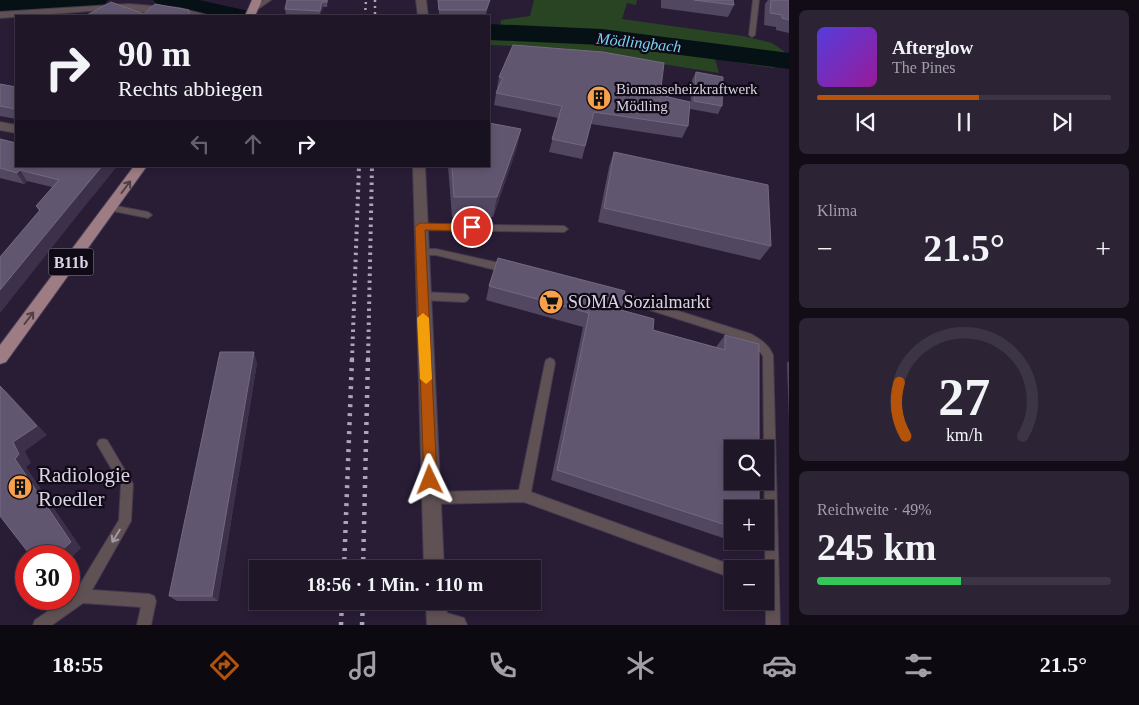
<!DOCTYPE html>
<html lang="de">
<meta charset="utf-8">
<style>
:root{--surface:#1f1628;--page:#2c2334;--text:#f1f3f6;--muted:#a19fa8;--line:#3c3545;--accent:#b45309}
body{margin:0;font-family:Georgia,serif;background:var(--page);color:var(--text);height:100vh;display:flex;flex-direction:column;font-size:19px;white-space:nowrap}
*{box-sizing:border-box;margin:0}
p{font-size:16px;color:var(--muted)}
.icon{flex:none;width:28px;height:28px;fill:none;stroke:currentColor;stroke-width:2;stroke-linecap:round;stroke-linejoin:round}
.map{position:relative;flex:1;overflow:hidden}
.sheet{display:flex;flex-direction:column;gap:10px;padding:10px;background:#110c16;width:350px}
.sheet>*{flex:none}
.top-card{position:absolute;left:15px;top:15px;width:475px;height:152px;border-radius:0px;box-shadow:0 2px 8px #0003,0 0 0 1px var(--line);background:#1f1628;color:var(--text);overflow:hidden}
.buttons{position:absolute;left:724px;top:440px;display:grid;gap:10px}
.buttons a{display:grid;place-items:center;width:50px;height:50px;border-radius:0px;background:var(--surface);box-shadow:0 2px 8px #0003,0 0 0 1px var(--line);font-size:25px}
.speed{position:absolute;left:15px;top:545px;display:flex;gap:10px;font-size:25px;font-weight:700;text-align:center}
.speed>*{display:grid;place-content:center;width:65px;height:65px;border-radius:50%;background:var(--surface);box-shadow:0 2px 8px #0003,0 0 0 1px var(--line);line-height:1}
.speed .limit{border:8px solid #d22;background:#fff;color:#111}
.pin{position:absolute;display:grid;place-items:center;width:42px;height:42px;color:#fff;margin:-21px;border:2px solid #fff;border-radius:50%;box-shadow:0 1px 5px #0007}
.me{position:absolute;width:55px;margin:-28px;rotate:358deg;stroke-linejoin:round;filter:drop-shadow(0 0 4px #0008)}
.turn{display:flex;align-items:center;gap:18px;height:105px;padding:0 20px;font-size:22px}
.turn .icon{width:65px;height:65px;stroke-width:2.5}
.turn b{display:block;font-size:35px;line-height:42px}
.lanes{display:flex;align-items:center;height:48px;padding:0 20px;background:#0003;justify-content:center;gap:25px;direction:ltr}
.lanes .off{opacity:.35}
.big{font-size:38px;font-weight:800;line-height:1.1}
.sheet .card{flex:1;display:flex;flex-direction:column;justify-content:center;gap:8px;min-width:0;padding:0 18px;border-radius:8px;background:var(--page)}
.sheet .dial{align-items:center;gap:0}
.dial svg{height:130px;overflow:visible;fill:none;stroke:var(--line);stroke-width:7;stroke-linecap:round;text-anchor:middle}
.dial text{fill:var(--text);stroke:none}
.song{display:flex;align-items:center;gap:15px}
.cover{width:60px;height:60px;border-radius:8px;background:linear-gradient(135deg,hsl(250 70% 55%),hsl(300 70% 35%))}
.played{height:5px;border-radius:2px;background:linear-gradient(90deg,var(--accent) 55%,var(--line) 55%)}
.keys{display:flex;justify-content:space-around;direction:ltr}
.heat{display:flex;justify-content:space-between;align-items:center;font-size:28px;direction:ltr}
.charge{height:8px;border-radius:4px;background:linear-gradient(90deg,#34c759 49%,var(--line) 0)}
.trip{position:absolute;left:249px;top:560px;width:292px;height:50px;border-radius:0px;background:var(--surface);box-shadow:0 2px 8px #0003,0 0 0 1px var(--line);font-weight:800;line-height:50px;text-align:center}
.menu{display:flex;height:80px;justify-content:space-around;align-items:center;background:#0c0910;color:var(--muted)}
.menu .icon{width:35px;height:35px}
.menu .on{color:var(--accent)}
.menu b{font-size:22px;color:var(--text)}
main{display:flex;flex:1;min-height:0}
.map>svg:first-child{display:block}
.green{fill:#294423}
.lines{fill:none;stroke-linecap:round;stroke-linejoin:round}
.river{fill:#061116;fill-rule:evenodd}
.lane-casing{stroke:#453a52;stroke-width:2}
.street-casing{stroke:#453a52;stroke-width:2}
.primary-casing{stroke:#453a52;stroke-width:2}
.lane{fill:#605154;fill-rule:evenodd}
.street{fill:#605154;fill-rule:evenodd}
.primary{fill:#9d7d83;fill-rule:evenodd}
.rail-far2{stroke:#aca4b7;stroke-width:2.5;stroke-dasharray:2 4;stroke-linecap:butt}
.rail-far1{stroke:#aca4b7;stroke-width:4;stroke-dasharray:2.5 4.5;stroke-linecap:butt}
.rail{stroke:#aca4b7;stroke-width:4.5;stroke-dasharray:3 6;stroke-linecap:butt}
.wall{fill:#524761}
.shaded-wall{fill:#3c304a}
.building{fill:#61566f;stroke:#746981}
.oneway{stroke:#4f3e46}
.oneway2{stroke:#a398a3}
.route{fill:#b45309;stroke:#753606}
.slow{fill:#f59e0b}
.labels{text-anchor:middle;stroke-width:4.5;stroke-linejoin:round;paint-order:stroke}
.far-poi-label{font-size:15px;fill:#dad3e4;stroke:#0f0a15;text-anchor:start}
.far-water-label{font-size:16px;font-style:italic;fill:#75d5f8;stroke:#0f0a15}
.shield{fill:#0f0a15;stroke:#9d97a6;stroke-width:1}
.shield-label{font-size:16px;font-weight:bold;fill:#dad3e4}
.poi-label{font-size:18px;fill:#dad3e4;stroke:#0f0a15;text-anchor:start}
.near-poi-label{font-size:21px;fill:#dad3e4;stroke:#0f0a15;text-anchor:start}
</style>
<main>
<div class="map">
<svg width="789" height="625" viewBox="0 0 789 625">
<rect width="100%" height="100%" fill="#291d36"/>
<!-- green -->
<polygon class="green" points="534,0 637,0 636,5 627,3 622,19 743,36 772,43 785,52 774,68 715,59 719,73 562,48 489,45 489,29 500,29 501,20 530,16"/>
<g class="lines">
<!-- river -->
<g class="river">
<polygon points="0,0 108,0 104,5 96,7 0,12"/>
<polygon points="153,0 199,0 249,11 252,16 207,16 157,5"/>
<polygon points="489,24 602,29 789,53 789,69 602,45 489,40"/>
</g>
<defs>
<g id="lane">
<polygon points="264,0 271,0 258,9 254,9 254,7"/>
<polygon points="753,0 759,0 755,35 752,37 749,35"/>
<polygon points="111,205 148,212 152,215 148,218 108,210 107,208"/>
<polygon points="420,224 564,226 568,229 564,232 420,230 416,227"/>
<polygon points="421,249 436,249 508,265 513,269 508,273 436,255 421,255 416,252"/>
<path d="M612,290L751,334C761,340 768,344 773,355L780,625H766L763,356L757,348L744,340L609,297L607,294L609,291Z"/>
<polygon points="422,292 464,294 467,295 469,298 467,301 464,302 422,300 419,299 417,296 419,293"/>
<polygon points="550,358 554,360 555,363 531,492 737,567 737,569 732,569 732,578 524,502 431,504 427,502 425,498 427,494 431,492 519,490 545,363 546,360"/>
<polygon points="103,439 107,440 133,484 131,521 92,590 149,594 154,596 156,601 151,625 137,625 141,607 83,603 52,625 33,625 35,620 66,599 69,599 69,596 76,591 119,520 121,485 97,444 99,440"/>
</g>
<g id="street">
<polygon points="416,0 426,0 428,16 418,16"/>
<polygon points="128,4 179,8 211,16 103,10 0,18 0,12"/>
<polygon points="0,122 16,125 16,133 0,130"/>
<polygon points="413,166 425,166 444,569 424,569"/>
<polygon points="426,601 446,601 447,613 464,618 467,625 427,625"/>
</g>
<g id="primary">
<polygon points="252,0 262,0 255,16 245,16"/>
<polygon points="134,166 147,166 6,362 0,364 0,345"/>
</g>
</defs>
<!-- lane casing -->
<use href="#lane" class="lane-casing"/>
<!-- street casing -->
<use href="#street" class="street-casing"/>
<!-- primary casing -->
<use href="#primary" class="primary-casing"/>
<!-- lane -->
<use href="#lane" class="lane"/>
<!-- street -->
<use href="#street" class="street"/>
<!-- primary -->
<use href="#primary" class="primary"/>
<!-- rail-far2 -->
<g class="rail-far2">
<polyline points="375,0 375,16"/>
<polyline points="365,16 366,0"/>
</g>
<!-- rail-far1 -->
<g class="rail-far1">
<polyline points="352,360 359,166"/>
<polyline points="368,360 372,166"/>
</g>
<!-- rail -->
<g class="rail">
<polyline points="344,569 352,358"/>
<polyline points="363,569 368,358"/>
<polyline points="341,625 342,601"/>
<polyline points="362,625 363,601"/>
</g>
</g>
<!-- wall -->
<g class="wall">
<polygon points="328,0 327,7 323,7 320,16 286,15 285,9"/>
<polygon points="438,0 490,0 486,14 439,14"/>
<polygon points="661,0 733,0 734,5 728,17 661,8"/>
<polygon points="768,0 789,0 789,33 776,30 776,27 764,25 765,4"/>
<polygon points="696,72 722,106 718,114 690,109 692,80"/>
<polygon points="499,77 660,95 688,126 682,138 591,124 582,159 549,152 558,118 494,105"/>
<polygon points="0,84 16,87 16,119 0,116"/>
<polygon points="521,129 516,150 493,217 452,217 448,166 489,166"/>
<polygon points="0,139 117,166 92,197 39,211 36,206 52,187 27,181 24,184 0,178"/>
<polygon points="614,152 771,246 760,260 598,222 609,167"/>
<polygon points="489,286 621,310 653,330 716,347 725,335 732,509 732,541 551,480 583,327 486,300"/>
<polygon points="789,361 789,420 787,363"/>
<polygon points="257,363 218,601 177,601 169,596"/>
<polygon points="734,541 750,541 744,545"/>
</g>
<!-- shaded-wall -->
<g class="shaded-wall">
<polygon points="322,2 323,7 320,16 320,11"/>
<polygon points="521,129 516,150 493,217 497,197"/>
<polygon points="102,166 117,166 92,197 0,313 0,290"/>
<polygon points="20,170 27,181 24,184 17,173"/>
<polygon points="254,352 257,363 218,601 212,596"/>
<polygon points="0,386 7,392 47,435 25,451 31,463 26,467 81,548 69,560 69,556 55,556 15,459 13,442"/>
</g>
<!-- building -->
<g class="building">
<polygon points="287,0 327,0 327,2 322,2 320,11 285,9"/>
<polygon points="438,0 490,0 486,10 439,10"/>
<polygon points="694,0 733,0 734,5"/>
<polygon points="771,0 789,0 789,20 782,18 782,15 770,13"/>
<polygon points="111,2 144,14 155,4 189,10 189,16 85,16"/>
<polygon points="513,45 603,52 664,63 660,95 690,102 688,126 594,112 585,146 552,139 562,106 496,93 503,78 499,77"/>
<polygon points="696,72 723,77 722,106 694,101"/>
<polygon points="0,84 16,87 16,109 0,106"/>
<polygon points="489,123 521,129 497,197 454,197 452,166 489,166"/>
<polygon points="0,139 16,143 16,166 102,166 0,290 0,257 40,210 36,206 59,180 20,170 17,173 0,168"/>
<polygon points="614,152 768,185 771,246 604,208"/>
<polygon points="498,258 625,291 621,310 654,319 653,330 725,350 725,335 759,344 759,449 732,449 732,481 759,481 759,509 732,509 732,527 557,470 589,313 489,286"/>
<polygon points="220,352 254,352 212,596 169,596"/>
<polygon points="0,386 37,426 13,442 19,454 15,459 71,542 55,556 31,556 0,516"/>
</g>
<!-- one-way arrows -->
<defs><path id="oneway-shaft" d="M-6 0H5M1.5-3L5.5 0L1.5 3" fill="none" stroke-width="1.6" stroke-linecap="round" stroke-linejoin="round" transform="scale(1.25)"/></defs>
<g class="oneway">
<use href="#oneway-shaft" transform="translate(126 187) rotate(-53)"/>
<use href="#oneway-shaft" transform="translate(29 318) rotate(-53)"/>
</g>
<use class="oneway2" href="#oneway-shaft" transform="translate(116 536) rotate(121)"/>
<!-- route -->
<polygon class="route" points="420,223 472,224 477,227 472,231 425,230 437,480 435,484 430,486 426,484 424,480 415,227"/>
<!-- slow -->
<polygon class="slow" points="423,313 429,318 432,379 426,384 420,379 417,318"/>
<!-- icons -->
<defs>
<symbol id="building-disc" viewBox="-11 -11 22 22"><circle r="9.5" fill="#f9a04c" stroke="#0f0a15"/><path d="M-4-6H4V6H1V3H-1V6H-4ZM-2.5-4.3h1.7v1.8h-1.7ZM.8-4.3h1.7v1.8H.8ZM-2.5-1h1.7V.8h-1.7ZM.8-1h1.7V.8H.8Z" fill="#111"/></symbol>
<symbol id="supermarket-disc" viewBox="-11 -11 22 22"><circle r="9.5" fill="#f9a04c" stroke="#0f0a15"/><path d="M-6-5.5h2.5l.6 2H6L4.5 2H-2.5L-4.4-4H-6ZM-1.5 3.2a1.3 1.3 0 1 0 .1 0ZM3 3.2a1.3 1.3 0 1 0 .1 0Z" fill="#111"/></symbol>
</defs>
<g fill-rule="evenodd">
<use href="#building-disc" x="585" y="84" width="28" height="28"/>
<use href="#supermarket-disc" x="537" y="288" width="28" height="28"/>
<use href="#building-disc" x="6" y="473" width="28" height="28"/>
</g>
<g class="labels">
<!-- far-poi labels -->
<g class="far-poi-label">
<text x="616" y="94">Biomasseheizkraftwerk<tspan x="616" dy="17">Mödling</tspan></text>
</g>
<!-- far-water labels -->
<g class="far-water-label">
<text transform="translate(639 42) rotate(6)" y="6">Mödlingbach</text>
</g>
<!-- shield labels -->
<rect class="shield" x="48.5" y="248.5" width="45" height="27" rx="4"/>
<g class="shield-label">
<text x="71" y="268">B11b</text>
</g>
<!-- poi labels -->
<g class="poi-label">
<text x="568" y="308">SOMA Sozialmarkt</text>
</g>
<!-- near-poi labels -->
<g class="near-poi-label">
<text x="38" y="482">Radiologie<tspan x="38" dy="24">Roedler</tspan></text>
</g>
</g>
</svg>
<div class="buttons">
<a><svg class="icon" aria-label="search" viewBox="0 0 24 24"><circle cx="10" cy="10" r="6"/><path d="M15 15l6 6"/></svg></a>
<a>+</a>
<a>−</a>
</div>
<div class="speed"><div class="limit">30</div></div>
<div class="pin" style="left:472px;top:227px;background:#d93025"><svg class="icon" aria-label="arrive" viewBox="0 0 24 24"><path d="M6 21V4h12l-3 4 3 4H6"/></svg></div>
<svg class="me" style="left:430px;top:480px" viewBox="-20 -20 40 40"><path d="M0-17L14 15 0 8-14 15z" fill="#b45309" stroke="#fff" stroke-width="4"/></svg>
<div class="trip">18:56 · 1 Min. · 110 m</div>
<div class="top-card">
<div class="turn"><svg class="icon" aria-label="right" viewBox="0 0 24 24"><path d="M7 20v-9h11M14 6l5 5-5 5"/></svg><div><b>90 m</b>Rechts abbiegen</div></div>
<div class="lanes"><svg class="icon off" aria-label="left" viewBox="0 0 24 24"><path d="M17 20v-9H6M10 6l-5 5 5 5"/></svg><svg class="icon off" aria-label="ahead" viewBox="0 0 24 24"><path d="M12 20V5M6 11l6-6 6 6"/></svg><svg class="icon" aria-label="right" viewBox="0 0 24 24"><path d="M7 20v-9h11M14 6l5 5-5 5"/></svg></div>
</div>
</div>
<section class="sheet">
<div class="card">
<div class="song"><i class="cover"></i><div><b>Afterglow</b><p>The Pines</p></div></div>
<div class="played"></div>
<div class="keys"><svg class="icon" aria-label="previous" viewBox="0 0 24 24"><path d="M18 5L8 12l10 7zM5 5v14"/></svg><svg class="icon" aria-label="pause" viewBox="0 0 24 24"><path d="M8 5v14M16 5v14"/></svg><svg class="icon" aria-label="next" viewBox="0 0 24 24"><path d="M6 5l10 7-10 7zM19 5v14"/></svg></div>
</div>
<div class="card"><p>Klima</p>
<div class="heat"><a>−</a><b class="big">21.5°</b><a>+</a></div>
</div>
<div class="card dial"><svg viewBox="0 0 100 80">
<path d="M14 69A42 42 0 1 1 86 69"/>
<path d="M14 69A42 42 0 0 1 10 36" stroke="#b45309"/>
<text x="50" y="56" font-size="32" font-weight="700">27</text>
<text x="50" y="72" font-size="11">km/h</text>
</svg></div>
<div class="card"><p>Reichweite · 49%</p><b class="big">245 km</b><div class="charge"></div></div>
</section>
</main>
<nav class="menu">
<b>18:55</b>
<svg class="icon on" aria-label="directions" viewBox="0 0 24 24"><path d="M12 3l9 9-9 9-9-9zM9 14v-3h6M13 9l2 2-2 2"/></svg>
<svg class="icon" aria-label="music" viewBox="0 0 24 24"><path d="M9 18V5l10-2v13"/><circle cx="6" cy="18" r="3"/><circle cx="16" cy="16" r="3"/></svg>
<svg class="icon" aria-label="phone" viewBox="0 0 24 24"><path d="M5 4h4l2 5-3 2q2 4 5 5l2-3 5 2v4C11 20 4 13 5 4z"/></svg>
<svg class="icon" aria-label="climate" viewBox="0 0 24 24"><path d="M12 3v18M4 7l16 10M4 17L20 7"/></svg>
<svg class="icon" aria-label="car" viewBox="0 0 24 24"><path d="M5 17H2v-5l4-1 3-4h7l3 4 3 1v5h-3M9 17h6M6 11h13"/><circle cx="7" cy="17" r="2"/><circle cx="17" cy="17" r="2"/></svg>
<svg class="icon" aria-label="filters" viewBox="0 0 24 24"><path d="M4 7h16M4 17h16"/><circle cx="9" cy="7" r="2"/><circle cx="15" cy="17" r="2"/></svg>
<b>21.5°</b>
</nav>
